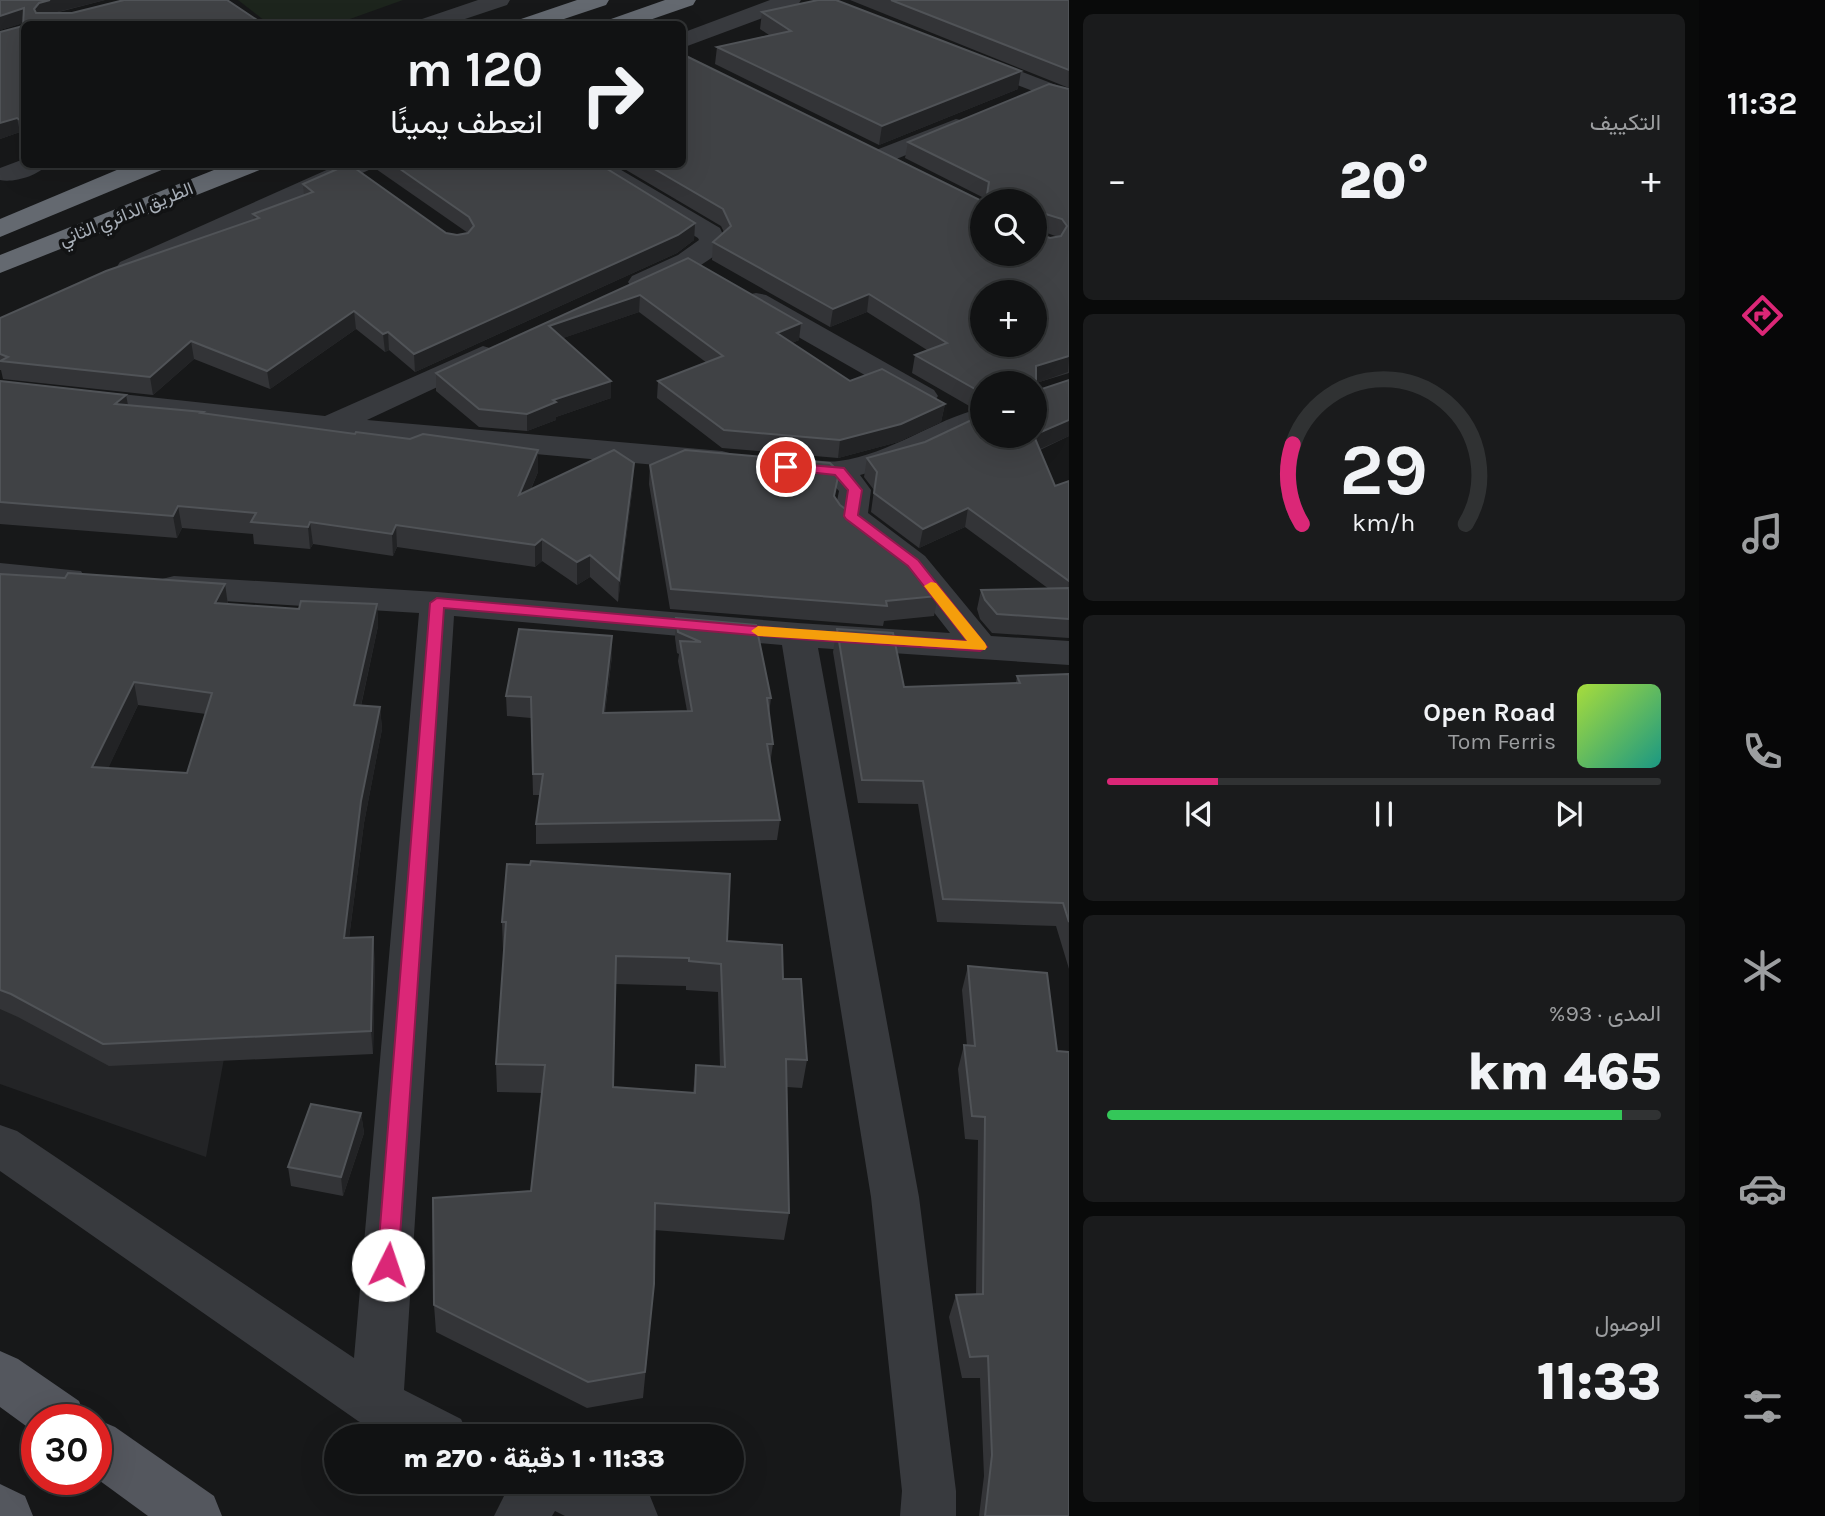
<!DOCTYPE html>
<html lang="ar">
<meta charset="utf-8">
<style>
:root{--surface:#111213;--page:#1a1b1c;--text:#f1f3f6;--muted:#9c9ea0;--line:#303233;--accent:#db2777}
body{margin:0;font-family:Karla,Vazirmatn,sans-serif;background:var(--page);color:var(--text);direction:rtl;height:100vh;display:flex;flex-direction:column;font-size:26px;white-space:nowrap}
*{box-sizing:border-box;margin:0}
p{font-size:23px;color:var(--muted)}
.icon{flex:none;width:38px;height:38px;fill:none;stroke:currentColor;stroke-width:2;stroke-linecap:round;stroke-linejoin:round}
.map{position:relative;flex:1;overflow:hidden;direction:ltr}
.details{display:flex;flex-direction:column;gap:14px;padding:14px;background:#090a0a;width:630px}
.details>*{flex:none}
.guide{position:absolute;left:21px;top:21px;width:665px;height:147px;border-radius:10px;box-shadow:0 7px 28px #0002,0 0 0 2px var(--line);direction:rtl;background:#111213;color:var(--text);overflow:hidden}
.tools{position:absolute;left:970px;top:189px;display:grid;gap:14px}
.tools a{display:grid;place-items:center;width:77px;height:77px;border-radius:50%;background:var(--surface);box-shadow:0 7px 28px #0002,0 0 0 2px var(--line);font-size:35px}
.speed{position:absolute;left:21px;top:1404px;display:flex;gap:14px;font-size:35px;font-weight:700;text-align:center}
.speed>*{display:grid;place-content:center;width:91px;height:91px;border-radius:50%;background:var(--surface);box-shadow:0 7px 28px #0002,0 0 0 2px var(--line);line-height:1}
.speed .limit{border:10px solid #d22;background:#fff;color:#111}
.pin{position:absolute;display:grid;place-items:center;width:60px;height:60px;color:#fff;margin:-30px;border:4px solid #fff;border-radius:50%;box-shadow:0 2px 7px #0007}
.me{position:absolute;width:77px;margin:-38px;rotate:4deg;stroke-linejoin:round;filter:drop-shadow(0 0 5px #0008)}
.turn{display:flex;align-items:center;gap:24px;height:147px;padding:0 28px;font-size:32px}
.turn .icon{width:91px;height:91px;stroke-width:2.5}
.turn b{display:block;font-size:49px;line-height:60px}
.big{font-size:52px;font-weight:800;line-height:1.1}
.details .tile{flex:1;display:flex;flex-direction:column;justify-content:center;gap:10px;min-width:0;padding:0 24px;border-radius:10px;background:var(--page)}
.details .dial{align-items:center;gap:0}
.dial svg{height:182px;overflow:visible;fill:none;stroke:var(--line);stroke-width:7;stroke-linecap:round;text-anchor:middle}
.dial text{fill:var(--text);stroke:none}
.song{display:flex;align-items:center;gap:21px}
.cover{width:84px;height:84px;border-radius:10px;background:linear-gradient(135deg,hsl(80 70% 55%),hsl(170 70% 35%))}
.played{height:7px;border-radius:4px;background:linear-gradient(90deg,var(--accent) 20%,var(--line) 20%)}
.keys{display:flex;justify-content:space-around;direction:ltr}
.heat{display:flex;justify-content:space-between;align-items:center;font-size:38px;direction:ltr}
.charge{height:10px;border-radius:5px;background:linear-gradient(90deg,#34c759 93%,var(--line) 0)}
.trip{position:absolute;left:324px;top:1424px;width:420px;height:70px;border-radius:35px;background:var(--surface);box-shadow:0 7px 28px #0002,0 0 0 2px var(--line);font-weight:800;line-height:70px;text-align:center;direction:rtl}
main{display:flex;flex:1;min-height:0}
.tabs{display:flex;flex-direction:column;width:126px;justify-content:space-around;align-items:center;background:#070708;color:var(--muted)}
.tabs .icon{width:49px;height:49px}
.tabs .current{color:var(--accent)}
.tabs b{font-size:32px;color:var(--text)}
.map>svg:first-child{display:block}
.built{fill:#232426}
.green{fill:#1d251d}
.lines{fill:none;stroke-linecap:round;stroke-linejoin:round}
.street{fill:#383a3e;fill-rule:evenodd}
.primary{fill:#54575e;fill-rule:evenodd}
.highway{fill:#646970;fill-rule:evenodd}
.wall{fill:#333437;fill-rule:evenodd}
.shaded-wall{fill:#222325}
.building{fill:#404245;stroke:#505357;stroke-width:2;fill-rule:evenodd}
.route{fill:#db2777;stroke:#8e194d;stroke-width:2}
.slow{fill:#f59e0b}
.labels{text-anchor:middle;stroke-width:7;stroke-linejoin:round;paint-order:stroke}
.far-street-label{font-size:18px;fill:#a9b0b9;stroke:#121314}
</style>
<main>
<nav class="tabs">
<b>11:32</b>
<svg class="icon current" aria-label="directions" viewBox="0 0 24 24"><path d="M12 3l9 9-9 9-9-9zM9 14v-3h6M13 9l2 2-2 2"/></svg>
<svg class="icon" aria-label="music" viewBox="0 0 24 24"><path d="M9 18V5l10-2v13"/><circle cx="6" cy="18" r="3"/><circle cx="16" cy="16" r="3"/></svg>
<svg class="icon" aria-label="phone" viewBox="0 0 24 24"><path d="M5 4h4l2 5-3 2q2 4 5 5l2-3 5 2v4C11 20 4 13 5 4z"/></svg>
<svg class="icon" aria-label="climate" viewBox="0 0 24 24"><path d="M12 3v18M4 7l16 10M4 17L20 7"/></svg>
<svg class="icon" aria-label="car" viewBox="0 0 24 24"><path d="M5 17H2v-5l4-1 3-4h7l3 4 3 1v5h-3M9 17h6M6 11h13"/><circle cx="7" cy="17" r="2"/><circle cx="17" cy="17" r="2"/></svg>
<svg class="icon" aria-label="filters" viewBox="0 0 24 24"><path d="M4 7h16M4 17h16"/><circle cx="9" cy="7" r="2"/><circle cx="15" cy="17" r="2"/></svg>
</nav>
<section class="details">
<div class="tile"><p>التكييف</p>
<div class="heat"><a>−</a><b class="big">20°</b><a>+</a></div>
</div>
<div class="tile dial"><svg viewBox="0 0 100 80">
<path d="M14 69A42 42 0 1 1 86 69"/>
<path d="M14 69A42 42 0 0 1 10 34" stroke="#db2777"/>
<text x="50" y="56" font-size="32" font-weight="700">29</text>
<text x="50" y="72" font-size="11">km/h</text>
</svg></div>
<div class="tile">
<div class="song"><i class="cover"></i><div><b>Open Road</b><p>Tom Ferris</p></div></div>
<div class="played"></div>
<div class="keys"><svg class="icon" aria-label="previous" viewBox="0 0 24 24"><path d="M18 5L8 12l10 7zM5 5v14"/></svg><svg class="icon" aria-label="pause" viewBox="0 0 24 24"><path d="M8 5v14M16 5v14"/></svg><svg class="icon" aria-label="next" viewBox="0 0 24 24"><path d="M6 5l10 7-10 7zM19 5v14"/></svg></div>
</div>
<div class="tile"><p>المدى · 93%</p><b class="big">465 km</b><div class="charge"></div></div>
<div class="tile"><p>الوصول</p><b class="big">11:33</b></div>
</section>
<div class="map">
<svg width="1069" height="1516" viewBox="0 0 1069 1516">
<rect width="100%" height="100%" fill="#171819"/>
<!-- built -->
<polygon class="built" points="263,845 206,1157 0,1084 0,850"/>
<!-- green -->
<polygon class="green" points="238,0 403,0 336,24 269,24"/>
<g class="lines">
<!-- street -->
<g class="street">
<polygon points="478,0 510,0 507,5 450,24 419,24 422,19"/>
<polygon points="770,0 801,0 798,5 682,48 682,33"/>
<polygon points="973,53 1069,90 1069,105 965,65 962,60 965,55"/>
<polygon points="956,119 965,121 968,126 965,131 889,162 880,165 871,162 867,157 871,152"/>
<path d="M24,159V164H47C39,176 13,183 0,180V168Z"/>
<polygon points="340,164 374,164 371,169 140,274 130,276 120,274 116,268 120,262"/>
<path d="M580,164H611L720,228L727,243C713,263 655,294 632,288L628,282L632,276L678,255L699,240L698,238L583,169Z"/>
<polygon points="756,293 766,295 934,390 938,396 934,402 923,405 912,402 746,307 742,301 746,295"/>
<polygon points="483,346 493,349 498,355 493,361 367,420 722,451 733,454 738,461 733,468 722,471 329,435 0,399 0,381 325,416"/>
<path d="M982,408V429L921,458L860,475L871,490L868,513L925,556L991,636L1069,641V665L818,648L919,1197L956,1491V1516H900L902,1491L871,1197L782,645L454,616L404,1390L461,1419L469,1437H388L358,1421L0,1171V1125L17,1131L354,1358L419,613L174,598L162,595L157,587L162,579L174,576L437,592L798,623L950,633L901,570L839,523L834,516L839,491L829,480L775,473L770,466L775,459C796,454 818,464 839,461C891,454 933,420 982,408Z"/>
<polygon points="0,563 81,571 86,579 81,587 69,590 0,585"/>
<polygon points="511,1482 616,1482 650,1496 658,1516 565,1516 555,1511 552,1516 494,1516"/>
</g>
<!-- primary -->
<g class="primary">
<polygon points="0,1351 18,1359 79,1401 86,1419 37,1419 37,1434 0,1407"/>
<polygon points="95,1419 96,1419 115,1427 214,1496 222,1516 148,1516 96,1478"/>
<polygon points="0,1484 25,1496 33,1516 0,1516"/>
</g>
<!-- highway -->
<g class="highway">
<polygon points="577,0 609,0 606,5 549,24 518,24 521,19"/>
<polygon points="665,0 696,0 693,5 638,24 608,24 611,19"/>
<polygon points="131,164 167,164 164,169 0,237 0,219"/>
<polygon points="229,164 265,164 262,169 0,273 0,255"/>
</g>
</g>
<!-- wall -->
<g class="wall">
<polygon points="0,0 105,0 55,13 24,24 24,135 20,132 0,139 0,32 23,26 23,23 0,30"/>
<polygon points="850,0 1069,0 1069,88"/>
<polygon points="762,12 1018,89 879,145 715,64 717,47 769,35 760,29"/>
<path d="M1069,89V373L1036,383V388L1039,390L1069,380V436L1040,450L1055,486L1069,481V638L992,633L980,619L977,609L981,590L1049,589L965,527L919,548L871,512L874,490L864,477L867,458L982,436L1034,383H982V406L971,407L912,373L915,355L927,350L867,312L830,327L712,260L713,242L724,232L721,226L616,164H682L982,254L986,199L905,158L908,142ZM1036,229L1058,237L1050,238L1036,233Z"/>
<polygon points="375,164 599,164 695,223 694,240 677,253 415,372 389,350 385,352 356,329 270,389 194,359 153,395 3,379 1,370 0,370 0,318 254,220 253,214 304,195 303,184 446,233 457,235 468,233 376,169"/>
<polygon points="688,258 799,340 792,343 850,381 945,404 941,422 898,442 838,458 722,448 657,398 658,381 707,363 639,312 563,338 611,398 556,417 556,420 527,431 479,427 436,391 436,373"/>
<polygon points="0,381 126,395 128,405 203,412 203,414 538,472 531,489 633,485 618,602 590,577 577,585 542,561 535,567 397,547 393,556 313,544 310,549 254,544 253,534 182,528 177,538 0,524"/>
<polygon points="650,465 835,497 840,505 938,596 934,616 884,621 883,626 670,609 649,484"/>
<path d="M0,574L65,578L225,584L228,604L299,609L377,604L378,626L361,706L380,707L382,729L364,823L349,938L375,959L373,1054L109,1066L18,1017L0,1009ZM138,705L206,714L187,773L108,768Z"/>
<polygon points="676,618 771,698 769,714 773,744 770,764 780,820 777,840 536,844 536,824 540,795 533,795 531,718 507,716 506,696 612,636 612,656 605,713 687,711 678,661 679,654 677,653 675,638"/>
<polygon points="837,629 904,687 1016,683 1017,676 1069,674 1069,969 1056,926 937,922 918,804 858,803 833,652"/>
<path d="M502,922L727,941L783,979L807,1060L802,1088L787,1087L789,1213L784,1240L654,1230V1284L643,1398L587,1408L436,1332L434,1305L531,1191L542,1093L497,1092L496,1064L504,950H503ZM615,984L686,986V990L718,992L720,1066L696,1065L693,1093L613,1087Z"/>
<polygon points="968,966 1069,1516 979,1516 984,1476 980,1378 962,1378 949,1317 956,1295 976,1295 978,1140 965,1139 958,1069 964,1045 967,1046 962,990"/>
<polygon points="361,1113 364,1133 343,1196 291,1186 288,1167"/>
</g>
<!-- shaded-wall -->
<g class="shaded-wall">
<polygon points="50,0 105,0 41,16 37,23 34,9 39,3"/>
<polygon points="24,8 27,22 0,30 0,16"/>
<polygon points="1021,71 1018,89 879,145 882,126"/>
<polygon points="17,118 20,132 0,139 0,123"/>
<polygon points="695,223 694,240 677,253 415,372 414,354"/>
<polygon points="869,294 867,312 830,327 833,309"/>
<polygon points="640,295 639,312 549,343 549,326"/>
<polygon points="354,311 356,329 270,389 267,371"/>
<polygon points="801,323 799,340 775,350 777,333"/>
<polygon points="388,332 389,350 385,352 383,334"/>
<polygon points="191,341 194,359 153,395 150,377"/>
<polygon points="1069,356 1068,372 1034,384 1036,366"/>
<polygon points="611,381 611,398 556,417 556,420 527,431 527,414 553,400"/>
<polygon points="126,395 130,416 115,404"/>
<polygon points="945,404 941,422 898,442 838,458 840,440"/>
<polygon points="1069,420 1069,436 1029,454 1034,436"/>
<polygon points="538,450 538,472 519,516 519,495"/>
<polygon points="634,463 633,485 618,602 619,580"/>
<polygon points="178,506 182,528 177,538 173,516"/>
<polygon points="968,508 965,527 919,548 923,529"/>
<polygon points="310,522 313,544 310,549 308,527"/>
<polygon points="396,525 397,547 393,556 392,534"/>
<polygon points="542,539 542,561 535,567 535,545"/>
<polygon points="590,555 590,577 577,585 577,562"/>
<polygon points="225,584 228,606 215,603"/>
<polygon points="377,604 378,626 356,728 354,705"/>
<polygon points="612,636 612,656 602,733 603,713"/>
<polygon points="134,682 138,705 98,790 92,767"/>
<polygon points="380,707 382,729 364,823 346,960 344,938 361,801"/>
<polygon points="373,937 375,959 373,1054 371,1031"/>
<polygon points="361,1113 364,1133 343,1196 341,1177"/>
</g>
<!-- building -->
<g class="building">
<polygon points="0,0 50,0 39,3 34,9 36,13 72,13 124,0 227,0 263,24 24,24 24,123 17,118 0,123 0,32 23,26 24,8 0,16"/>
<polygon points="818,0 836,0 1021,71 882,126 717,47 791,31 762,12"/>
<polygon points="891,0 1069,0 1069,70"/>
<path d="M682,54L982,201V254H1034V201H986L989,182L908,142L1049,84L1069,89V356L1036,366V388L1039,390L1069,380V420L1034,435V383H982V388L975,389L915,355L947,343L869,294L833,309L713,242L731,226L723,209L646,164H682ZM1036,211L1062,219L1067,226L1061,236L1050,238L1036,233ZM982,292H1034V345H982Z"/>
<polygon points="349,164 446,233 457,235 468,233 474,226 469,217 393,164 599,164 695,223 678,235 414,354 388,332 383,334 354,311 267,371 191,341 150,377 0,361 8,357 0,354 0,318 106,271 259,218 253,214 313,192 303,184"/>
<polygon points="688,258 801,323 777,333 850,381 882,369 945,404 901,424 840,440 724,430 658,381 723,356 640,295 549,326 611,381 553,400 556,402 527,414 479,409 436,373"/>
<polygon points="0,381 126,395 115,404 203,412 201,413 355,434 356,432 410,439 423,434 538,450 519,495 614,450 634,463 619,580 590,555 577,562 542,539 535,545 396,525 392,534 310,522 308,527 251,522 256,513 178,506 173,516 0,502"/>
<polygon points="982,415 982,436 1034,436 1055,486 1069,481 1069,581 968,508 923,529 874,493 877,472 867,458 925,442"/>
<polygon points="685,450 830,463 839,472 834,496 840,505 903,552 938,596 886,601 887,606 671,589 650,465"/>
<path d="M68,573L225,584L215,603L299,609L301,601L377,604L354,705L380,707L361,801L344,938L373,937L371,1031L103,1044L11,994L0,990V574L65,578ZM134,682L212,693L187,773L92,767Z"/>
<polygon points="1069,588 1069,619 997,614 985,600 981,590"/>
<polygon points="676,618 756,625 771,698 767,698 773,744 767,744 780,820 536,824 543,774 533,774 531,697 506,696 519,629 612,636 603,713 692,711 680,641 701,642 678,632"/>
<polygon points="837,629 893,633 904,687 1020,683 1017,676 1069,674 1069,922 1063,903 943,899 923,781 862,780"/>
<path d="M531,861L730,874L727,941L782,945L783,979H801L807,1060L786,1059L789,1213L655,1203L654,1284L645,1372L588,1382L434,1305L433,1198L531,1191L545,1065L496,1064L506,922H502L507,864L530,865ZM616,956L689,958V961L721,964L725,1067L696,1065L695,1093L613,1087Z"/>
<polygon points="968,966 1047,973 1057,1051 1069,1052 1069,1516 985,1516 992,1455 988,1356 970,1357 956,1295 983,1294 985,1117 972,1116 964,1045 975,1046"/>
<polygon points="311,1104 361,1113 341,1177 288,1167"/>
</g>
<!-- route -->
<polygon class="route" points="786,463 844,468 862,490 858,515 918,560 987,647 980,651 798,639 444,608 398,1265 395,1272 388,1275 380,1272 377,1265 430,603 437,598 798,630 967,641 908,566 846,519 844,516 848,490 835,475 781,469 779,467"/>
<!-- slow -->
<polygon class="slow" points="931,582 936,583 985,643 987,647 985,650 758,636 751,631 758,626 967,641 924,586"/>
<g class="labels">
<!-- far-street labels -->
<g class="far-street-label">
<text transform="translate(126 214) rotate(-22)" y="6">الطريق الدائري الثاني</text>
</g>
</g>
</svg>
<div class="tools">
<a><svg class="icon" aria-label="search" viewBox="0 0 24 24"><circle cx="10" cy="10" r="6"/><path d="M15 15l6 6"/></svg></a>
<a>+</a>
<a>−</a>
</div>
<div class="speed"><div class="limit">30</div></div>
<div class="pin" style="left:786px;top:467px;background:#d93025"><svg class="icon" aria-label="arrive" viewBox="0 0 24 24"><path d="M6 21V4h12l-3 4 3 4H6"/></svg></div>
<svg class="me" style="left:388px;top:1265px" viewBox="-20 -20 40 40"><circle r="19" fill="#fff"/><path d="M0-13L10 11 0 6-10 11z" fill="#db2777"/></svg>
<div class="trip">11:33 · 1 دقيقة · 270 m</div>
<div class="guide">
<div class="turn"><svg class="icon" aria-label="right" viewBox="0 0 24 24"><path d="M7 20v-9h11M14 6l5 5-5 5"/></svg><div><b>120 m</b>انعطف يمينًا</div></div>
</div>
</div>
</main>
